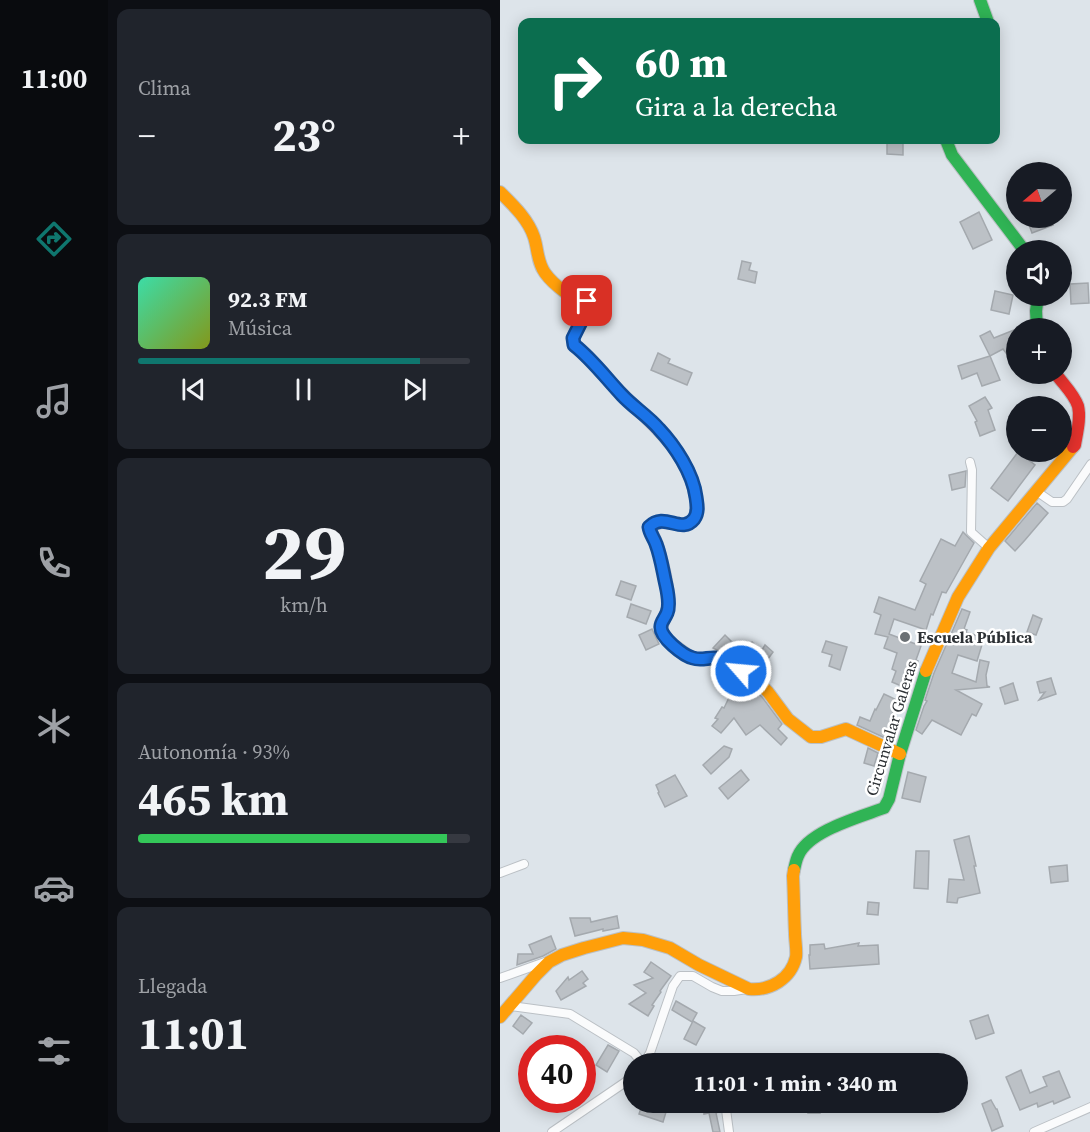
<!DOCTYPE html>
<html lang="es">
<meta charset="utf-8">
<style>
:root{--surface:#171b24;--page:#20242c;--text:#f1f3f6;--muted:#9ea1a6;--line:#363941;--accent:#0f766e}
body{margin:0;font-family:"Source Serif 4",serif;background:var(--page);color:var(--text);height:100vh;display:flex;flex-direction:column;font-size:22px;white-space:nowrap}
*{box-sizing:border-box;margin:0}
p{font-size:20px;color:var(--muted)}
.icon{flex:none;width:33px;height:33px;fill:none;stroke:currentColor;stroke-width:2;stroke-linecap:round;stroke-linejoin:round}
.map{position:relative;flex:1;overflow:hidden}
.sheet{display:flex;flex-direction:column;gap:9px;padding:9px;background:#0d0f14;width:392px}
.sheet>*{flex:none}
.banner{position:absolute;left:18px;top:18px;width:482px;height:126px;border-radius:12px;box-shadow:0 3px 15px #0003;background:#0b6e4f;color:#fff;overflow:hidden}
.needle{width:39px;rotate:251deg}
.controls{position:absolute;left:506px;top:162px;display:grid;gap:12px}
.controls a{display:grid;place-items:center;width:66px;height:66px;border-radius:50%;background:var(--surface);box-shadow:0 3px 15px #0003;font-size:30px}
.speed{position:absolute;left:18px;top:1035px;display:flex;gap:12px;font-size:30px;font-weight:700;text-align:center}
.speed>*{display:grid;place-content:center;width:78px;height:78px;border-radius:50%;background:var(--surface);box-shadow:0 3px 15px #0003;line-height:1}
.speed .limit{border:9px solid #d22;background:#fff;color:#111}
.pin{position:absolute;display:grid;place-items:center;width:51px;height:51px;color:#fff;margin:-26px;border-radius:12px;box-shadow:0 3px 9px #0006}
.me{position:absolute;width:66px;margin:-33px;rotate:297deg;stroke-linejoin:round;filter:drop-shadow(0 0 4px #0008)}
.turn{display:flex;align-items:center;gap:21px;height:126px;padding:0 18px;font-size:27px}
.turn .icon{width:78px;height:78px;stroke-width:2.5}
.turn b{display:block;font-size:42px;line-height:51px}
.big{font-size:45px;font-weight:700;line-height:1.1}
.sheet .card{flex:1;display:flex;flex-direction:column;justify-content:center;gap:9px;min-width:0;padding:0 21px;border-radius:12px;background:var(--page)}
.sheet .dial{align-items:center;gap:0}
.dial b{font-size:78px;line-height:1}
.song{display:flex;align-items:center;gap:18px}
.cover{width:72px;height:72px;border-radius:9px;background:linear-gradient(135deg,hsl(160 70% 55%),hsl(70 70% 35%))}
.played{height:6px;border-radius:3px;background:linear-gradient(90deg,var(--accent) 85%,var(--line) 85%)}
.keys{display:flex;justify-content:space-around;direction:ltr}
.heat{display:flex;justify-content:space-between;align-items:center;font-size:33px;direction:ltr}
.charge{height:9px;border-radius:4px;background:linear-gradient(90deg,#34c759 93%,var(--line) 0)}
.trip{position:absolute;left:123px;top:1053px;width:345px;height:60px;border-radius:30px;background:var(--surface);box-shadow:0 3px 15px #0003;font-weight:700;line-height:60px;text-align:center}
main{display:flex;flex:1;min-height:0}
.tab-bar{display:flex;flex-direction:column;width:108px;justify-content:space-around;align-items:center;background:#090b0e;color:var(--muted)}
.tab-bar .icon{width:42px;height:42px}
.tab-bar .selected{color:var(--accent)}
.tab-bar b{font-size:27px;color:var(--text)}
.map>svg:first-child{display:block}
.building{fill:#bcc1c6;stroke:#a4a9ae;stroke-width:1.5}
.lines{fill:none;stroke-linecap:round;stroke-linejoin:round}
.street-casing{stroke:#bbc0c5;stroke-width:10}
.fast-casing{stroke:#bbc0c5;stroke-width:14}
.slow-casing{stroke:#bbc0c5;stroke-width:14}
.jam-casing{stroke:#bbc0c5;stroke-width:14}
.street{stroke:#fafbfc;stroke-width:8}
.fast{stroke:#30b455;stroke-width:12}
.slow{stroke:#ff9f0a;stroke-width:12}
.jam{stroke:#e5322d;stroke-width:12}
.route-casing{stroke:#114b97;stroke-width:15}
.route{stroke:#1a73e8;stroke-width:10}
.poi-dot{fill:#6b7074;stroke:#fff;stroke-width:2}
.labels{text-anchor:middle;stroke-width:5;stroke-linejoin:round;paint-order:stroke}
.poi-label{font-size:16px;font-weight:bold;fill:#2d3135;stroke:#fff;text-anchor:start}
.street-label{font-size:16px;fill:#2d3135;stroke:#fff}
</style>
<main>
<nav class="tab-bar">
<b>11:00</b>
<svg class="icon selected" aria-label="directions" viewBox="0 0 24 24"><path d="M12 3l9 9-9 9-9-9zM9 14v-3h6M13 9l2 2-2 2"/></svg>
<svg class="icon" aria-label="music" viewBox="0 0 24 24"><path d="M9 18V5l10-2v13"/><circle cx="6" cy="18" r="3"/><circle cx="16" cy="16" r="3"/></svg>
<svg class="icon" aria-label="phone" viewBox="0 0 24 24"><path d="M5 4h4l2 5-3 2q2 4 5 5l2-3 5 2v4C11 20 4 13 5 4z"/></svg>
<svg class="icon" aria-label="climate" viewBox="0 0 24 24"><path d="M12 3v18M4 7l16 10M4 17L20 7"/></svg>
<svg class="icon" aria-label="car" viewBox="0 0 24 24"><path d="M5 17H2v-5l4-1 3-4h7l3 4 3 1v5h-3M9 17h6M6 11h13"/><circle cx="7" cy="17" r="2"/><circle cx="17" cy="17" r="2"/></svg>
<svg class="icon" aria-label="filters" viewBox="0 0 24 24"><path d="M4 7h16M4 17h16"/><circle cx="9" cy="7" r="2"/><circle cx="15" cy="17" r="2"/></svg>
</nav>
<section class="sheet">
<div class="card"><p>Clima</p>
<div class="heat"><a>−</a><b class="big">23°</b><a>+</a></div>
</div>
<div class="card">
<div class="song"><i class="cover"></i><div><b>92.3 FM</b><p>Música</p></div></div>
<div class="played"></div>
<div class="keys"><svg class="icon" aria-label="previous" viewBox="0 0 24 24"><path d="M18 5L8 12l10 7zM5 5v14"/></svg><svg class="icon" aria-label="pause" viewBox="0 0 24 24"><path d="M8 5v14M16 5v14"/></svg><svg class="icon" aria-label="next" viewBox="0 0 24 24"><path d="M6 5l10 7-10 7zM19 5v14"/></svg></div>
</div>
<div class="card dial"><b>29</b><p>km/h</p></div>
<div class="card"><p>Autonomía · 93%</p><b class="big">465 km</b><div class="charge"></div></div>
<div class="card"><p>Llegada</p><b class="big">11:01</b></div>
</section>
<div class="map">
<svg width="591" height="1132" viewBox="0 0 591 1132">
<rect width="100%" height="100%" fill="#dde4ea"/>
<!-- building -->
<g class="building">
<polygon points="387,140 403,140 403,155 387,154"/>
<polygon points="479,212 492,240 473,249 460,222"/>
<polygon points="539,218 550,218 553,225 532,233 528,222"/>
<polygon points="242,261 251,263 249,270 257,272 255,283 238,279"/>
<polygon points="588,283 589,303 571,304 570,284"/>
<polygon points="495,291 513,295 509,314 491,310"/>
<polygon points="514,330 516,336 516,366 503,349 490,356 480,336 490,331 494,338"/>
<polygon points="158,353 170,359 168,363 192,373 187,385 151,370"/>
<polygon points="490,356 500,380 482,386 477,373 462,379 458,366"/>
<polygon points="485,397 492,408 488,410 495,430 480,436 475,422 477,421 469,406"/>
<polygon points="518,452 535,465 508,501 491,488"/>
<polygon points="466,471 465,487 452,490 449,475"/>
<polygon points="537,503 548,513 525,540 515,551 505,541"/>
<polygon points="463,532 474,543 446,593 442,592 433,615 431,614 426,630 394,619 389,634 421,646 416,660 418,661 413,676 410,675 406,688 392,682 396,671 392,669 397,653 384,648 388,637 375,634 381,615 374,612 379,597 415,610 426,584 420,581 441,539 455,546"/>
<polygon points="121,581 136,586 131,600 116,595"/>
<polygon points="131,604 151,611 146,624 127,617"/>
<polygon points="462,609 470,612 464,629 467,630 466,632 484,638 477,661 458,655 452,673 476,682 480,660 489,662 486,675 487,686 490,687 456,690 482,704 476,716 472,714 461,735 432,720 422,734 416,730 424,706 427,701 425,700 434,673"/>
<polygon points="533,615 542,619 536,635 527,632"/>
<polygon points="152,629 159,644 146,650 139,635"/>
<polygon points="225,635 243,653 252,642 262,650 265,645 273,652 259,671 213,648"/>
<polygon points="326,641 347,647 340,670 329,666 332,655 322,652"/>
<polygon points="220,670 248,684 262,697 282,724 278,729 287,738 281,745 260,725 246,735 234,718 221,733 212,726 218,719 215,718 222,707 224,708 235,685 218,674"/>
<polygon points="551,678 556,694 539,700 545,692 540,693 537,682"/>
<polygon points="513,683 518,700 505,704 500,688"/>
<polygon points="384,694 399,701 391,716 393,717 385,738 357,725 360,717 370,721 375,709 376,710"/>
<polygon points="224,746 232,749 229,757 211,774 203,765"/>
<polygon points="368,748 378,753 374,766 364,763"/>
<polygon points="241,770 249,780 228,799 219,788"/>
<polygon points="408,772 426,777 420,802 402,798"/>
<polygon points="175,775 187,796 165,807 158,793 159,792 156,785"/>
<polygon points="469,836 476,866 474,866 480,893 458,898 457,903 447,902 449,879 464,880 454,840"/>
<polygon points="416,851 429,851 428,889 414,888"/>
<polygon points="567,865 568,881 551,883 549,867"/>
<polygon points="368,902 379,903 378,915 367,914"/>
<polygon points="117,916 119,928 103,931 103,929 75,936 70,918 90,918 91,922"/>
<polygon points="51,936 56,949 43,956 17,965 18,954 33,954 29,945"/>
<polygon points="359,943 358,946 378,945 379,964 310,969 309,955 310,955 310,945 324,944 325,949"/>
<polygon points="151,962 171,976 160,991 161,992 152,1005 154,1006 148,1016 129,1004 146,993 134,985 153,978 144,972"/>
<polygon points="82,971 88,979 83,983 86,986 61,1000 56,991 68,977 69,980"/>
<polygon points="176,1001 197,1013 192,1022 172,1010"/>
<polygon points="21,1015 32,1023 23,1034 13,1026"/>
<polygon points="488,1015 494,1033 476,1039 470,1021"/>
<polygon points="193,1021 205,1028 196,1045 184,1039"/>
<polygon points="108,1045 119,1051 107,1072 96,1065"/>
<polygon points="521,1070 530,1093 547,1086 543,1077 559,1071 570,1097 554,1104 553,1101 538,1107 537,1103 520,1110 506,1077"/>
<polygon points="491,1100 496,1109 497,1109 503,1126 492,1131 482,1104"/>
<polygon points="143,1102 169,1102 163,1122 139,1114"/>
<polygon points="203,1102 217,1102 218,1112 216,1113 220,1132 213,1132 209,1113 204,1114"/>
<polygon points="309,1102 320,1102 320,1113 308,1113"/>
</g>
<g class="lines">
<defs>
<g id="street">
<polyline points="470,462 472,470 471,532 489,548"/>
<polyline points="536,491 552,502 563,502 567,499 591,464"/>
<polyline points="0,873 24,864"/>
<polyline points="0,978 45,962"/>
<polyline points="11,1006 70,1014 134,1053 143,1064"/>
<polyline points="144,1064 150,1053 173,986 180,976 193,976 212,987 222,991 234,991 247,989"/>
<polyline points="225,1102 229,1132"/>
<polyline points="52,1132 127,1081 134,1074"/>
<polyline points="534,1132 591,1107"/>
</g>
<g id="fast">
<polyline points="480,0 488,22"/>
<polyline points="446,140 452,155 524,250"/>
<polyline points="537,328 536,311 538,296"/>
<path d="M294,870C295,866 296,860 298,856C308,831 360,817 384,808L389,799L400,754L426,671"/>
</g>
<g id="slow">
<path d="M0,192C13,205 28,219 34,237C38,249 37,262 45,273C50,280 58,287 65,292C74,297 83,297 89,306L73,338L74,345L87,356L106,377"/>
<polyline points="168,608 161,628 162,632 169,642 190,657 197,659 216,658 253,677 268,692 288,719 311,737 321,737 346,729 400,754"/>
<polyline points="426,671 458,597 489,548 573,447"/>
<path d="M0,1017L36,975L49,962L62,955L84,948L123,938L143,940L170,948L199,965L249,989C270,991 291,979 296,957C297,950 295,941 295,933C294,914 294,895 293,876L294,870"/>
</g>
<g id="jam">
<path d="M556,374C563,384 574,394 578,406C581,418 577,433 575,445L573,447"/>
<path d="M106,377C140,417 186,442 196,498C197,507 199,514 193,520C181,532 167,514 149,527C151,533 155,539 157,545C163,565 169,587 168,608"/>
</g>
</defs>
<!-- street casing -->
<use href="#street" class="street-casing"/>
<!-- fast casing -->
<use href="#fast" class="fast-casing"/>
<!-- slow casing -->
<use href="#slow" class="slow-casing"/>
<!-- jam casing -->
<use href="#jam" class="jam-casing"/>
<!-- street -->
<use href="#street" class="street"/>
<!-- fast -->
<use href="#fast" class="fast"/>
<!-- slow -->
<use href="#slow" class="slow"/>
<!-- jam -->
<use href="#jam" class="jam"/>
</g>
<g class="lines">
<defs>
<path id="route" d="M87,301L89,306L73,338L74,345C92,359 106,378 122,395C133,407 148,416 159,429C175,446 193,473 196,497C197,504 199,512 194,519C181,535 165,511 149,527C150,534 154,538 156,544C161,557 163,572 166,585C168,594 170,606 167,613C165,618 161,622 161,626C159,637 184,656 193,658C201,661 209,657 216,658L241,671"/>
</defs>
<!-- route casing -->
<use href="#route" class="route-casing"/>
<!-- route -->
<use href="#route" class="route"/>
</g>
<!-- markers -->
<circle class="poi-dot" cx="405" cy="637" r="6"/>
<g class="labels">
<!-- poi labels -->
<g class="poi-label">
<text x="417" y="643">Escuela Pública</text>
</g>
<!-- street labels -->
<g class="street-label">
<text transform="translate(391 728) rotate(-73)" y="6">Circunvalar Galeras</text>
</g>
</g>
</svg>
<div class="controls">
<a><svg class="needle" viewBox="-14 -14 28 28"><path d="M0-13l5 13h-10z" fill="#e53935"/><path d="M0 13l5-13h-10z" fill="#9ea1a6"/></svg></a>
<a><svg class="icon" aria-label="sound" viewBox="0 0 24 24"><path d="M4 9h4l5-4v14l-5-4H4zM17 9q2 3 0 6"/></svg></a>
<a>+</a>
<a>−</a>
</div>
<div class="speed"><div class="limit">40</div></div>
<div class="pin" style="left:87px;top:301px;background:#d93025"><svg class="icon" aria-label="arrive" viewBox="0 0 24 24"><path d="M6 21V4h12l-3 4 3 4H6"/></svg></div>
<svg class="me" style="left:241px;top:671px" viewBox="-20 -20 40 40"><circle r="17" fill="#1a73e8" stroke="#fff" stroke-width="3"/><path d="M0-11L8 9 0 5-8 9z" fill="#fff"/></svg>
<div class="trip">11:01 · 1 min · 340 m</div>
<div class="banner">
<div class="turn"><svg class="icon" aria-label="right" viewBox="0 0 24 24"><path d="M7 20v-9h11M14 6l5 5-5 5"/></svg><div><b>60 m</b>Gira a la derecha</div></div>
</div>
</div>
</main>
